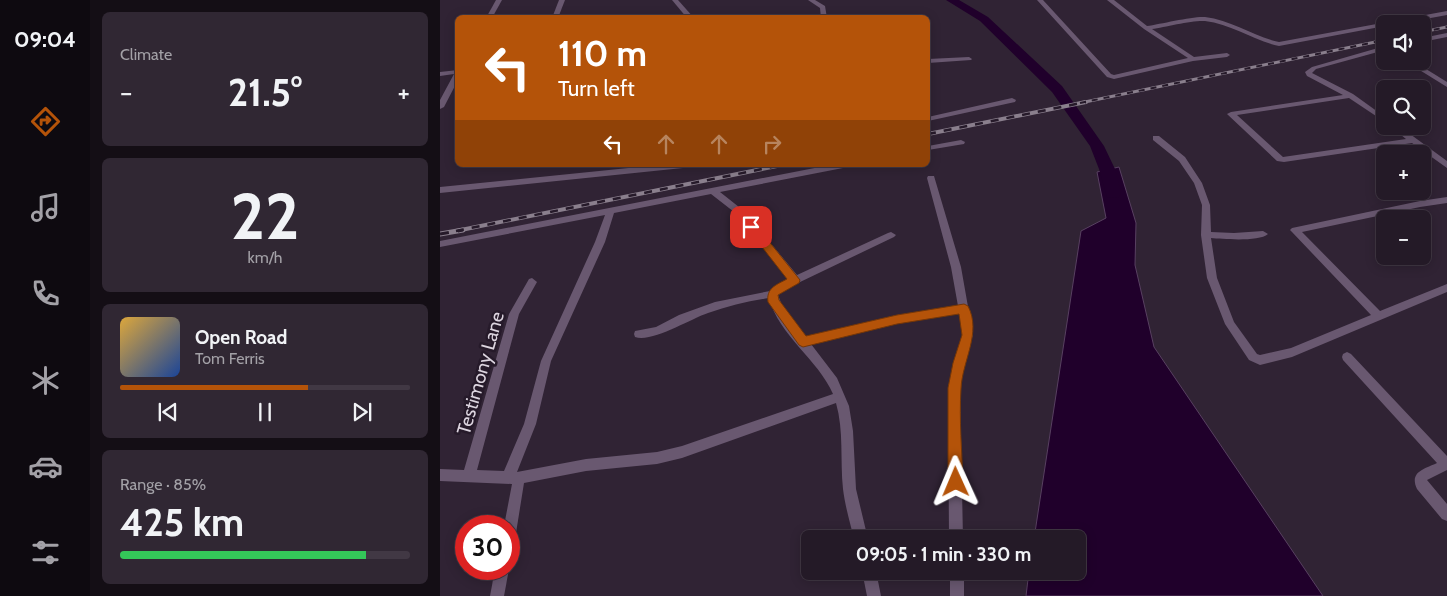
<!DOCTYPE html>
<meta charset="utf-8">
<style>
:root{--surface:#241a27;--page:#302733;--text:#f1f3f6;--muted:#a3a1a7;--line:#413844;--accent:#b45309}
body{margin:0;font-family:Cabin,sans-serif;background:var(--page);color:var(--text);height:100vh;display:flex;flex-direction:column;font-size:19px;white-space:nowrap}
*{box-sizing:border-box;margin:0}
p{font-size:16px;color:var(--muted)}
.icon{flex:none;width:28px;height:28px;fill:none;stroke:currentColor;stroke-width:2;stroke-linecap:round;stroke-linejoin:round}
.map{position:relative;flex:1;overflow:hidden}
.side{display:flex;flex-direction:column;gap:12px;padding:12px;background:#140e15;width:350px}
.side>*{flex:none}
.top-card{position:absolute;left:15px;top:15px;width:475px;height:152px;border-radius:8px;box-shadow:0 2px 12px #0003,0 0 0 1px var(--line);background:#b45309;color:#fff;overflow:hidden}
.tools{position:absolute;left:936px;top:15px;display:grid;gap:10px}
.tools a{display:grid;place-items:center;width:55px;height:55px;border-radius:8px;background:var(--surface);box-shadow:0 2px 12px #0003,0 0 0 1px var(--line);font-size:25px}
.speed{position:absolute;left:15px;top:515px;display:flex;gap:10px;font-size:25px;font-weight:700;text-align:center}
.speed>*{display:grid;place-content:center;width:65px;height:65px;border-radius:50%;background:var(--surface);box-shadow:0 2px 12px #0003,0 0 0 1px var(--line);line-height:1}
.speed .limit{border:8px solid #d22;background:#fff;color:#111}
.pin{position:absolute;display:grid;place-items:center;width:42px;height:42px;color:#fff;margin:-21px;border-radius:10px;box-shadow:0 2px 8px #0006}
.me{position:absolute;width:55px;margin:-28px;rotate:359deg;stroke-linejoin:round;filter:drop-shadow(0 0 4px #0008)}
.turn{display:flex;align-items:center;gap:18px;height:105px;padding:0 20px;font-size:22px}
.turn .icon{width:65px;height:65px;stroke-width:2.5}
.turn b{display:block;font-size:35px;line-height:42px}
.lanes{display:flex;align-items:center;height:48px;padding:0 20px;background:#0003;justify-content:center;gap:25px;direction:ltr}
.lanes .off{opacity:.35}
.big{font-size:38px;font-weight:700;line-height:1.1}
.side .tile{flex:1;display:flex;flex-direction:column;justify-content:center;gap:8px;min-width:0;padding:0 18px;border-radius:8px;background:var(--page)}
.side .dial{align-items:center;gap:0}
.dial b{font-size:65px;line-height:1}
.song{display:flex;align-items:center;gap:15px}
.cover{width:60px;height:60px;border-radius:8px;background:linear-gradient(135deg,hsl(40 70% 55%),hsl(220 70% 35%))}
.played{height:5px;border-radius:2px;background:linear-gradient(90deg,var(--accent) 65%,var(--line) 65%)}
.keys{display:flex;justify-content:space-around;direction:ltr}
.heat{display:flex;justify-content:space-between;align-items:center;font-size:28px;direction:ltr}
.charge{height:8px;border-radius:4px;background:linear-gradient(90deg,#34c759 85%,var(--line) 0)}
.trip{position:absolute;left:361px;top:530px;width:285px;height:50px;border-radius:8px;background:var(--surface);box-shadow:0 2px 12px #0003,0 0 0 1px var(--line);font-weight:700;line-height:50px;text-align:center}
main{display:flex;flex:1;min-height:0}
.menu{display:flex;flex-direction:column;width:90px;justify-content:space-around;align-items:center;background:#0e0a10;color:var(--muted)}
.menu .icon{width:35px;height:35px}
.menu .selected{color:var(--accent)}
.menu b{font-size:22px;color:var(--text)}
.map>svg:first-child{display:block}
.water{fill:#20002b;stroke:#584061}
.lines{fill:none;stroke-linecap:round;stroke-linejoin:round}
.river{fill:#20002b;fill-rule:evenodd}
.minor{fill:#695870;fill-rule:evenodd}
.rail-far2-casing{stroke:#8a7f8d;stroke-width:3}
.rail-far1-casing{stroke:#8a7f8d;stroke-width:4}
.rail-casing{stroke:#8a7f8d;stroke-width:5}
.rail-far2{stroke:#261a2a;stroke-width:2;stroke-dasharray:6;stroke-linecap:butt}
.rail-far1{stroke:#261a2a;stroke-width:2.5;stroke-dasharray:8;stroke-linecap:butt}
.rail{stroke:#261a2a;stroke-width:3;stroke-dasharray:9;stroke-linecap:butt}
.route{fill:#b45309;stroke:#753606}
.labels{text-anchor:middle;stroke-width:5;stroke-linejoin:round;paint-order:stroke}
.street-label{font-size:19px;fill:#dcd4df;stroke:#261a2a}
</style>
<main>
<nav class="menu">
<b>09:04</b>
<svg class="icon selected" aria-label="directions" viewBox="0 0 24 24"><path d="M12 3l9 9-9 9-9-9zM9 14v-3h6M13 9l2 2-2 2"/></svg>
<svg class="icon" aria-label="music" viewBox="0 0 24 24"><path d="M9 18V5l10-2v13"/><circle cx="6" cy="18" r="3"/><circle cx="16" cy="16" r="3"/></svg>
<svg class="icon" aria-label="phone" viewBox="0 0 24 24"><path d="M5 4h4l2 5-3 2q2 4 5 5l2-3 5 2v4C11 20 4 13 5 4z"/></svg>
<svg class="icon" aria-label="climate" viewBox="0 0 24 24"><path d="M12 3v18M4 7l16 10M4 17L20 7"/></svg>
<svg class="icon" aria-label="car" viewBox="0 0 24 24"><path d="M5 17H2v-5l4-1 3-4h7l3 4 3 1v5h-3M9 17h6M6 11h13"/><circle cx="7" cy="17" r="2"/><circle cx="17" cy="17" r="2"/></svg>
<svg class="icon" aria-label="filters" viewBox="0 0 24 24"><path d="M4 7h16M4 17h16"/><circle cx="9" cy="7" r="2"/><circle cx="15" cy="17" r="2"/></svg>
</nav>
<section class="side">
<div class="tile"><p>Climate</p>
<div class="heat"><a>−</a><b class="big">21.5°</b><a>+</a></div>
</div>
<div class="tile dial"><b>22</b><p>km/h</p></div>
<div class="tile">
<div class="song"><i class="cover"></i><div><b>Open Road</b><p>Tom Ferris</p></div></div>
<div class="played"></div>
<div class="keys"><svg class="icon" aria-label="previous" viewBox="0 0 24 24"><path d="M18 5L8 12l10 7zM5 5v14"/></svg><svg class="icon" aria-label="pause" viewBox="0 0 24 24"><path d="M8 5v14M16 5v14"/></svg><svg class="icon" aria-label="next" viewBox="0 0 24 24"><path d="M6 5l10 7-10 7zM19 5v14"/></svg></div>
</div>
<div class="tile"><p>Range · 85%</p><b class="big">425 km</b><div class="charge"></div></div>
</section>
<div class="map">
<svg width="1007" height="596" viewBox="0 0 1007 596">
<rect width="100%" height="100%" fill="#302334"/>
<!-- water -->
<polygon class="water" points="679,167 696,223 695,265 714,347 883,596 586,596 589,571 638,571 638,539 594,539 641,231 666,218 657,172"/>
<g class="lines">
<!-- river -->
<polygon class="river" points="506,0 519,0 548,17 622,86 664,146 675,169 681,193 679,197 673,198 667,197 659,169 650,146 612,92 540,21"/>
<!-- minor -->
<g class="minor">
<polygon points="56,0 62,0 52,18 46,18"/>
<polygon points="119,0 125,0 118,18 112,18"/>
<polygon points="232,0 238,0 254,18 247,18"/>
<polygon points="368,0 375,0 385,6 387,18 381,18 380,8"/>
<path d="M597,0H603L671,74L674,75L748,58L704,29L667,0H674L707,26C721,24 753,16 765,17C792,20 814,37 839,42L1007,11V15L958,24H945V26L839,46C814,41 792,24 765,21C753,20 725,27 712,29L754,57L787,53L790,55L787,57L753,61L674,79L667,77Z"/>
<polygon points="1007,33 1007,37 982,42 982,38"/>
<polygon points="945,46 945,50 876,69 872,73 913,94 945,117 945,122 909,98 797,115 843,157 966,139 950,126 959,126 1007,161 1007,168 972,143 844,162 837,161 787,114 791,112 903,95 867,76 865,72 872,67"/>
<polygon points="529,57 532,59 531,60 488,63 488,59"/>
<polygon points="965,61 973,61 1007,82 1007,87"/>
<polygon points="18,70 18,80 4,107 0,109 0,100 14,74 0,76 0,72"/>
<polygon points="572,98 576,100 575,102 488,121 488,117"/>
<path d="M713,136H719L745,157L762,183L770,205L771,232L794,233L823,231L828,234C819,242 783,239 771,238L777,278L794,322L817,354L820,355L851,348L931,315L852,232L850,230L852,228L980,201L1007,197V203L980,207L862,232L940,311L1007,284V292L852,357L820,365L809,360L785,324L767,278L761,235L762,205L754,183L739,161L713,140Z"/>
<polygon points="521,140 525,142 524,144 488,150 488,146"/>
<polygon points="218,165 247,165 243,168 0,193 0,187"/>
<path d="M390,165H407L403,168L280,192L304,211L357,275L448,233L451,232L456,235L454,237L358,283L338,295L345,313L364,337L457,315L518,306L511,267L487,178L488,176H494L521,267L533,335L524,363L520,388L523,539H509L508,388L514,363L523,335L519,314L457,323L371,344L397,378L409,406L413,431L416,489L428,539H414C410,522 405,506 403,489C400,460 404,431 396,403L242,458L217,464L146,471L84,483L76,533L74,538L69,540V526H64L72,484L0,481V469L24,470L69,314L89,279L92,278L97,282L79,314L37,470L64,471L84,424L101,361L155,242L165,215L0,247V241ZM271,194L298,215L349,279L330,291L275,302L239,315L216,327L195,331L194,334L195,337C212,343 250,319 268,313C288,306 309,301 329,298C339,336 378,359 393,394L242,446L217,452L146,459L77,472L96,424L111,361L165,242L174,213Z"/>
<path d="M907,352L911,354L1007,456V470L987,480L1007,504V521L1002,519L977,489C969,472 984,469 997,463L903,360L902,357L903,354Z"/>
<polygon points="55,569 69,569 64,596 50,596"/>
<polygon points="422,571 436,571 441,596 427,596"/>
<rect x="510" y="571" width="14" height="25"/>
</g>
<defs>
<g id="rail-far2">
<polyline points="982,32 1007,27"/>
<polyline points="640,103 945,40"/>
</g>
<g id="rail-far1">
<polyline points="488,134 646,102"/>
<polyline points="16,231 342,165"/>
</g>
<polyline id="rail" points="0,234 23,230"/>
</defs>
<!-- rail-far2 casing -->
<use href="#rail-far2" class="rail-far2-casing"/>
<!-- rail-far1 casing -->
<use href="#rail-far1" class="rail-far1-casing"/>
<!-- rail casing -->
<use href="#rail" class="rail-casing"/>
<!-- rail-far2 -->
<use href="#rail-far2" class="rail-far2"/>
<!-- rail-far1 -->
<use href="#rail-far1" class="rail-far1"/>
<!-- rail -->
<use href="#rail" class="rail"/>
</g>
<!-- route -->
<path class="route" d="M311,223L315,224L360,280L359,283L338,295L339,300L366,336L457,315L524,304L528,306C542,333 522,361 521,389C519,420 522,451 523,482L521,487L516,489L510,487L508,482V388L513,363L522,335L519,314L457,324L363,347L359,345L328,302C326,288 336,285 347,279L308,229V224Z"/>
<g class="labels">
<!-- street labels -->
<g class="street-label">
<text transform="translate(40 373) rotate(-74)" y="7">Testimony Lane</text>
</g>
</g>
</svg>
<div class="tools">
<a><svg class="icon" aria-label="sound" viewBox="0 0 24 24"><path d="M4 9h4l5-4v14l-5-4H4zM17 9q2 3 0 6"/></svg></a>
<a><svg class="icon" aria-label="search" viewBox="0 0 24 24"><circle cx="10" cy="10" r="6"/><path d="M15 15l6 6"/></svg></a>
<a>+</a>
<a>−</a>
</div>
<div class="speed"><div class="limit">30</div></div>
<div class="pin" style="left:311px;top:227px;background:#d93025"><svg class="icon" aria-label="arrive" viewBox="0 0 24 24"><path d="M6 21V4h12l-3 4 3 4H6"/></svg></div>
<svg class="me" style="left:516px;top:482px" viewBox="-20 -20 40 40"><path d="M0-17L14 15 0 8-14 15z" fill="#b45309" stroke="#fff" stroke-width="4"/></svg>
<div class="trip">09:05 · 1 min · 330 m</div>
<div class="top-card">
<div class="turn"><svg class="icon" aria-label="left" viewBox="0 0 24 24"><path d="M17 20v-9H6M10 6l-5 5 5 5"/></svg><div><b>110 m</b>Turn left</div></div>
<div class="lanes"><svg class="icon" aria-label="left" viewBox="0 0 24 24"><path d="M17 20v-9H6M10 6l-5 5 5 5"/></svg><svg class="icon off" aria-label="ahead" viewBox="0 0 24 24"><path d="M12 20V5M6 11l6-6 6 6"/></svg><svg class="icon off" aria-label="ahead" viewBox="0 0 24 24"><path d="M12 20V5M6 11l6-6 6 6"/></svg><svg class="icon off" aria-label="right" viewBox="0 0 24 24"><path d="M7 20v-9h11M14 6l5 5-5 5"/></svg></div>
</div>
</div>
</main>
